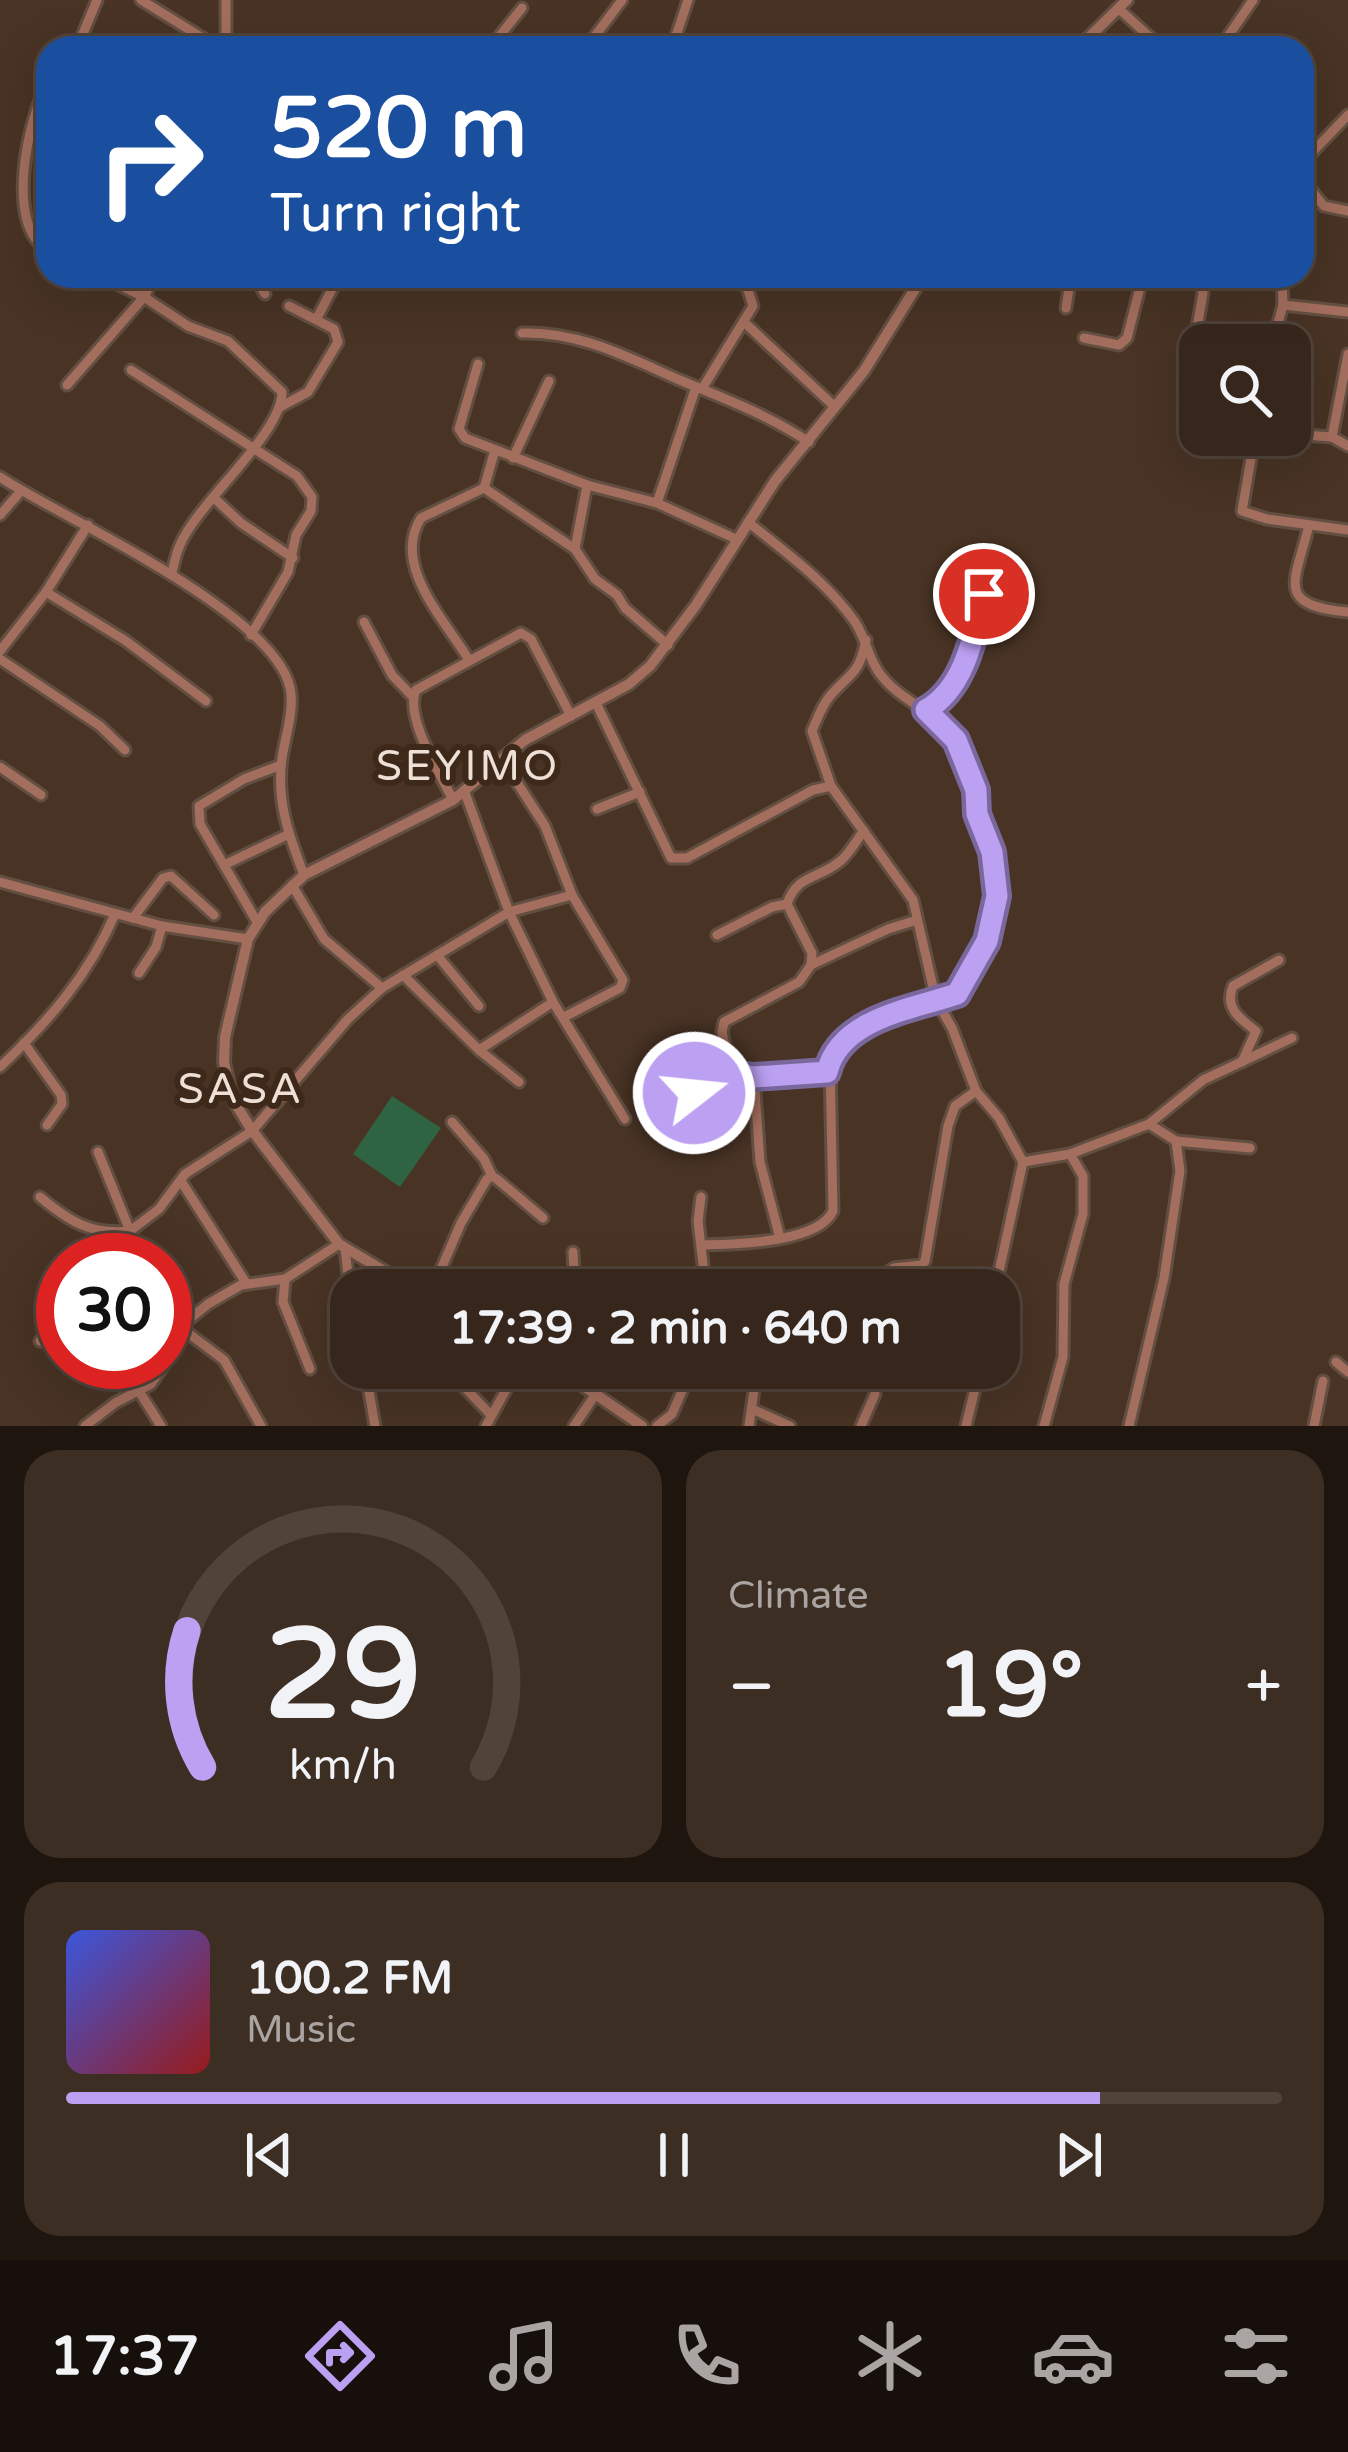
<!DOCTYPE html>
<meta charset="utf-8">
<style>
:root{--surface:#36261b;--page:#3d2e24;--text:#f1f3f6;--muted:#aaa5a3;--line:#50433a;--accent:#bca0f2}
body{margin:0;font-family:"Varela Round",sans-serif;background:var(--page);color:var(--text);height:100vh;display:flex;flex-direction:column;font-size:45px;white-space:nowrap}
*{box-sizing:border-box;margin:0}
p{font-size:39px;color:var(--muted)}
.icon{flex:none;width:66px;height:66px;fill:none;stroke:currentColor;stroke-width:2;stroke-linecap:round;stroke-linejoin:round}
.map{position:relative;height:1426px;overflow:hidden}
.drawer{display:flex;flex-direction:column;gap:24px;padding:24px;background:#1e150f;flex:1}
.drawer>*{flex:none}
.top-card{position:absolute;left:36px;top:36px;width:1278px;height:252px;border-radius:36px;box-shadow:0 12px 48px #0002,0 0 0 3px var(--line);background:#1a4fa0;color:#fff;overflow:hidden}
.buttons{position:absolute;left:1179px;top:324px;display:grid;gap:24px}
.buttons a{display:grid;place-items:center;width:132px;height:132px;border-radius:24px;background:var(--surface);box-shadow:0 12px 48px #0002,0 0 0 3px var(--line);font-size:60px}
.speed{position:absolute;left:36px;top:1233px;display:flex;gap:24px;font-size:60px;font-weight:700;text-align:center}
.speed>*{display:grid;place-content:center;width:156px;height:156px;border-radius:50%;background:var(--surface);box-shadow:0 12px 48px #0002,0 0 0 3px var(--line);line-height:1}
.speed .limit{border:18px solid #d22;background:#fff;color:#111}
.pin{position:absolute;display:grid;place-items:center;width:102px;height:102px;color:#fff;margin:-51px;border:6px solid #fff;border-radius:50%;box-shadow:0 3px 12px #0007}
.me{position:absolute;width:132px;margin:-66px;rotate:74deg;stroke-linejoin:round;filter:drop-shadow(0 0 9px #0008)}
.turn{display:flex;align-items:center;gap:42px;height:252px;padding:0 36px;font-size:54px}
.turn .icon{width:156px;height:156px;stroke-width:2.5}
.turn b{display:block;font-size:84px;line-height:102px}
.big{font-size:90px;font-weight:800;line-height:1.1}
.drawer .tile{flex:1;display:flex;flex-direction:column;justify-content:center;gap:18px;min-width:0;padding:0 42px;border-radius:36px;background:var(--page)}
.drawer .dial{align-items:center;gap:0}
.dial svg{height:312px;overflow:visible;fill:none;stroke:var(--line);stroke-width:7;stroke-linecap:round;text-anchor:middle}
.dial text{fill:var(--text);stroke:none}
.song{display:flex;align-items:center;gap:36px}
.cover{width:144px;height:144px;border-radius:18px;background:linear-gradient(135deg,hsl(230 70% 55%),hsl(0 70% 35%))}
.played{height:12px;border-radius:6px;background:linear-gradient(90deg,var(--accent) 85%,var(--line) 85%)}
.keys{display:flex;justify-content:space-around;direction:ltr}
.heat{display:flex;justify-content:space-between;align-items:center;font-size:66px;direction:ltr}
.drawer .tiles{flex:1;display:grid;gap:24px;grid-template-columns:1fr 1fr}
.tile:last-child{grid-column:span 2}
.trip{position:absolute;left:330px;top:1269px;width:690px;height:120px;border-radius:36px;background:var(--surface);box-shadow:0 12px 48px #0002,0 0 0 3px var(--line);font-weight:800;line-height:120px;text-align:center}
.menu{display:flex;height:192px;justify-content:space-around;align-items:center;background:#160f0b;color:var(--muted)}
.menu .icon{width:84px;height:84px}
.menu .active{color:var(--accent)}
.menu b{font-size:54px;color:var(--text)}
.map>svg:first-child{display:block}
.pitch{fill:#2e6442}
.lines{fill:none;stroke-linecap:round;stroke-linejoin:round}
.minor-casing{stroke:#634f41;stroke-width:15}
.tertiary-casing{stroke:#634f41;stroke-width:16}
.minor{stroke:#a36e5d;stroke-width:9}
.tertiary{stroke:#a36e5d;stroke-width:10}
.route-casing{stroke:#7a689d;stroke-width:30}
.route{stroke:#bca0f2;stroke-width:21}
.labels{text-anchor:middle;stroke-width:12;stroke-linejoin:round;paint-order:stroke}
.quarter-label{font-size:42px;letter-spacing:3px;fill:#eee0d7;stroke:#3d281a}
</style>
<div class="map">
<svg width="1348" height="1426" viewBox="0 0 1348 1426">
<rect width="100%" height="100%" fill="#483324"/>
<!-- pitch -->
<polygon class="pitch" points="392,1096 441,1128 400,1187 353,1154"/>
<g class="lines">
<defs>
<g id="minor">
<polyline points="141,0 219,48"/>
<polyline points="226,0 226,48"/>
<polyline points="1119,9 1162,48"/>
<polyline points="77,48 97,0"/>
<polyline points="490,48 522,8"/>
<polyline points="586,48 622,0"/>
<polyline points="672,48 688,0"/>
<polyline points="1220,48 1253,0"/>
<path d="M48,83C28,117 4,227 48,250"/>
<polyline points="1302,163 1348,115"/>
<polyline points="1302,179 1324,206 1348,211"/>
<path d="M100,276L144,297L188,326L228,341L282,392C282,434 198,502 180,545C176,553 174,564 172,573"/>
<polyline points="254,276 265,294"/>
<polyline points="1283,305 1348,312"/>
<polyline points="1066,308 1071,276"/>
<polyline points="317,318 339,276"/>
<polyline points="745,323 835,407"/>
<path d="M522,333C580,331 629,358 682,381C726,399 770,416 809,442"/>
<polyline points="1084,338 1119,345 1127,338 1143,276"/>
<polyline points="1272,345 1283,305 1282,276"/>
<polyline points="1194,346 1203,293 1200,276"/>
<polyline points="1348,354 1332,437 1348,446"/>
<polyline points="478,364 459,429 465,438 587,485 657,503 736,539"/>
<polyline points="131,370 297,476 312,497 311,511 296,535 288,572 251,635"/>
<polyline points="67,385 144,297 155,276"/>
<polyline points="702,389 753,306 747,287 728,276"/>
<polyline points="280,407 308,392 338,342 334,329 289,306"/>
<polyline points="1290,434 1332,437"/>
<polyline points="1255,435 1242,511 1267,519 1348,530"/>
<polyline points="513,458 549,381"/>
<path d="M0,477C61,518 285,616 291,694C293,715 285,738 282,758C276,801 289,836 304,875"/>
<polyline points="484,488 575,549 595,579 617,595 625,608 668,645"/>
<polyline points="213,497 241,523 293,558"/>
<polyline points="657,503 696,387"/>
<polyline points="0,515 21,491"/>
<polyline points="88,525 46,592 126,641 206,701"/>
<path d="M1309,525C1295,583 1274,605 1348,612"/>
<polyline points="575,549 587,485"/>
<polyline points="364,622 392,675 412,696"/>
<path d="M866,640C859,675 851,672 830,696C822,705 817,719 812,731L831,786L913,900L936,1000L952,1028L976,1091L999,1118L1023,1162L1070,1154L1149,1124L1176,1141L1250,1148"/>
<polyline points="0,651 46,592"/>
<polyline points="0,659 100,726 125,750"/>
<path d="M469,660C445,620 391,565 421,518L484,488L495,450"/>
<polyline points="596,703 671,858 687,858 813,790 831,786"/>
<path d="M926,710C965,688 974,635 984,594"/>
<polyline points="0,767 41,795"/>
<polyline points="465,793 509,912 553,1002 625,1119"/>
<path d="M453,800C440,773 404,717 416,690L521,633L531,639L571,716"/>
<polyline points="597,809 640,792"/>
<polyline points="224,865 289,834"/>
<polyline points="0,882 162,926 248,939"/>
<polyline points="292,885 324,939 382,988"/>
<polyline points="133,918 163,878 171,876 214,915"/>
<polyline points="257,922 200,824 199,806 244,779 281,765"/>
<polyline points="717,935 772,907 787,904"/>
<polyline points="437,955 479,1006"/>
<path d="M811,965L812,953L787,904C797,874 819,879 839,862C849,855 856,840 864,831"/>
<polyline points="139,973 156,947 162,926"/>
<polyline points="403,975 479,1050 553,1002"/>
<polyline points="564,1017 620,988 623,980 572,895"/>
<polyline points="24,1043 61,1095 62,1104 47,1125"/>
<polyline points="479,1050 519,1082"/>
<path d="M1242,1062L1256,1031C1240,1019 1224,1008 1233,986L1279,960"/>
<path d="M0,1067C48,1022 89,975 115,914"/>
<polyline points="731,1074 754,1077 827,1072"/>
<polyline points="754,1077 760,1162 780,1238"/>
<polyline points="695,1093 731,1074 722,1032 724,1022 799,982 811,965 888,929 917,920"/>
<polyline points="452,1122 484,1159 492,1176"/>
<polyline points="1149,1124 1203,1080 1292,1038"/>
<polyline points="98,1152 130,1231 159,1209 185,1174 252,1131 348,1019 382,988 509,912 572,895 545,826 502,759"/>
<polyline points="181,1181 246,1283"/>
<path d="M40,1197C70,1222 91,1235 130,1231L144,1260"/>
<polyline points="701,1197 698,1221 706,1290"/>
<path d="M704,1245C736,1244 818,1243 833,1211L830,1062L842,1045L889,1014L957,994C983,948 1002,911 992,857C989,842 980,829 977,814C973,787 970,759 953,736C932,708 898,701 878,671C868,656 865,637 855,622C827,582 785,552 748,522"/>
<polyline points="345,1248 351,1302"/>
<polyline points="285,1279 283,1302 310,1369"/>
<polyline points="432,1290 461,1223 487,1179 492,1176 498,1180 543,1218"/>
<polyline points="567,1290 574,1273 573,1252"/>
<polyline points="862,1290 894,1268 922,1265 925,1261 948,1126 955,1106 976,1091"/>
<polyline points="995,1290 1023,1162"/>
<polyline points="165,1300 180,1327 224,1360 261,1426"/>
<polyline points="40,1341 63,1344"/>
<polyline points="1336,1362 1348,1372"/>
<polyline points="365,1368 375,1426"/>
<polyline points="446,1368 491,1415"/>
<polyline points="931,1368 978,1379"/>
<polyline points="139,1391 161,1426"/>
<polyline points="752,1409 790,1426"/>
<polyline points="85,1426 115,1403 151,1384 175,1349 180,1327 208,1304 241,1285 285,1279 339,1244"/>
<polyline points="486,1426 518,1368"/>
<polyline points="574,1426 595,1395"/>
<polyline points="657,1426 672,1414 692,1368"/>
<polyline points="749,1426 757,1368"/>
<polyline points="861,1426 875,1394"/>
<polyline points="966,1426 980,1368"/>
<polyline points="1044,1426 1063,1357 1064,1284 1083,1214 1083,1176 1070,1154"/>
<polyline points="1129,1426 1164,1278 1180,1171 1176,1141"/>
<polyline points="1314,1426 1323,1381"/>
</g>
<g id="tertiary">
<polyline points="1078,48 1127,0"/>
<polyline points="416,1290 339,1244 251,1129 231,1096 224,1062 225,1037 248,939 265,912 304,875 453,800 525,740 629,684 650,666 696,605 775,481 864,371 923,276"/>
<polyline points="557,1368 642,1426"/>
</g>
</defs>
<!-- minor casing -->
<use href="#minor" class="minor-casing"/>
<!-- tertiary casing -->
<use href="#tertiary" class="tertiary-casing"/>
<!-- minor -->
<use href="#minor" class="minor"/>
<!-- tertiary -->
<use href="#tertiary" class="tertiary"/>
</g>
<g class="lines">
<defs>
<path id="route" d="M694,1093L731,1074L754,1077L827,1072C840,1018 913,1009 957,994L987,941L997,896L992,852L977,814L976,790L956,740L926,710C965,688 974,635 984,594"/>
</defs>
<!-- route casing -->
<use href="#route" class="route-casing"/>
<!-- route -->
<use href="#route" class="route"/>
</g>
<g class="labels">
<!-- quarter labels -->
<g class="quarter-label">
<text x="468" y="780">SEYIMO</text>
<text x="241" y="1103">SASA</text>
</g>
</g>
</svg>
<div class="buttons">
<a><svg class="icon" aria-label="search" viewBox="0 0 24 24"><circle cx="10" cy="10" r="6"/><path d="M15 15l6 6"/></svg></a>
</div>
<div class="speed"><div class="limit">30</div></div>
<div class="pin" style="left:984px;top:594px;background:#d93025"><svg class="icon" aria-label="arrive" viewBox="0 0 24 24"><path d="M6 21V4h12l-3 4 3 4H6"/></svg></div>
<svg class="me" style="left:694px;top:1093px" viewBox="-20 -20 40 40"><circle r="17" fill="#bca0f2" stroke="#fff" stroke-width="3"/><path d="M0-11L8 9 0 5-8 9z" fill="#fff"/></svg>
<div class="trip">17:39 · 2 min · 640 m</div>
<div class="top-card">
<div class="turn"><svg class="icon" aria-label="right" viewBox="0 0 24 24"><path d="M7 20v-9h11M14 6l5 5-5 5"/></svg><div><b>520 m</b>Turn right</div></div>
</div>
</div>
<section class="drawer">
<div class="tiles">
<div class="tile dial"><svg viewBox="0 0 100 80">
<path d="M14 69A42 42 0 1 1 86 69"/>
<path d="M14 69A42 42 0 0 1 10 34" stroke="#bca0f2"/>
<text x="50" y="56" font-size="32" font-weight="700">29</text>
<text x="50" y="72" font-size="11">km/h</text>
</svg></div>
<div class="tile"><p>Climate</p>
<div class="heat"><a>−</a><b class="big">19°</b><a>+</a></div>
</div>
<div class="tile">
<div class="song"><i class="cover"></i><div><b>100.2 FM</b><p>Music</p></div></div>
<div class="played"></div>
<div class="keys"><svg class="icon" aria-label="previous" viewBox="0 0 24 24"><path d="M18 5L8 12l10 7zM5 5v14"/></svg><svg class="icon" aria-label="pause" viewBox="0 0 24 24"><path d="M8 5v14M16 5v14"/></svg><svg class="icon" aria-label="next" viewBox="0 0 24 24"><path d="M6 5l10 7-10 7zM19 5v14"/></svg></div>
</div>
</div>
</section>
<nav class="menu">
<b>17:37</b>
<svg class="icon active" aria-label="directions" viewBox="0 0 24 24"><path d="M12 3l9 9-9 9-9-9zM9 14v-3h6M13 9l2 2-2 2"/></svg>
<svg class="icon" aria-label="music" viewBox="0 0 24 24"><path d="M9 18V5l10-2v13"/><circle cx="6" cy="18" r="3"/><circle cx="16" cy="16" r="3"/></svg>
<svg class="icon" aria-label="phone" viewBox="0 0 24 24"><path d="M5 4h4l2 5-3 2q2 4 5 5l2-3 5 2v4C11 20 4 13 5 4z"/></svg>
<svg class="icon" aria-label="climate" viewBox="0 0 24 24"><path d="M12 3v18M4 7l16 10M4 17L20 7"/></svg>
<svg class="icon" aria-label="car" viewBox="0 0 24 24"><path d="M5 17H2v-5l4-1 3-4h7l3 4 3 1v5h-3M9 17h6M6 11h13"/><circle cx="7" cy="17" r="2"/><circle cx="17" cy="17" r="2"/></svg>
<svg class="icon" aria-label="filters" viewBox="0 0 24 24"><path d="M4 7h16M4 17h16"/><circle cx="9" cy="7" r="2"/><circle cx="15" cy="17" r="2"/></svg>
</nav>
